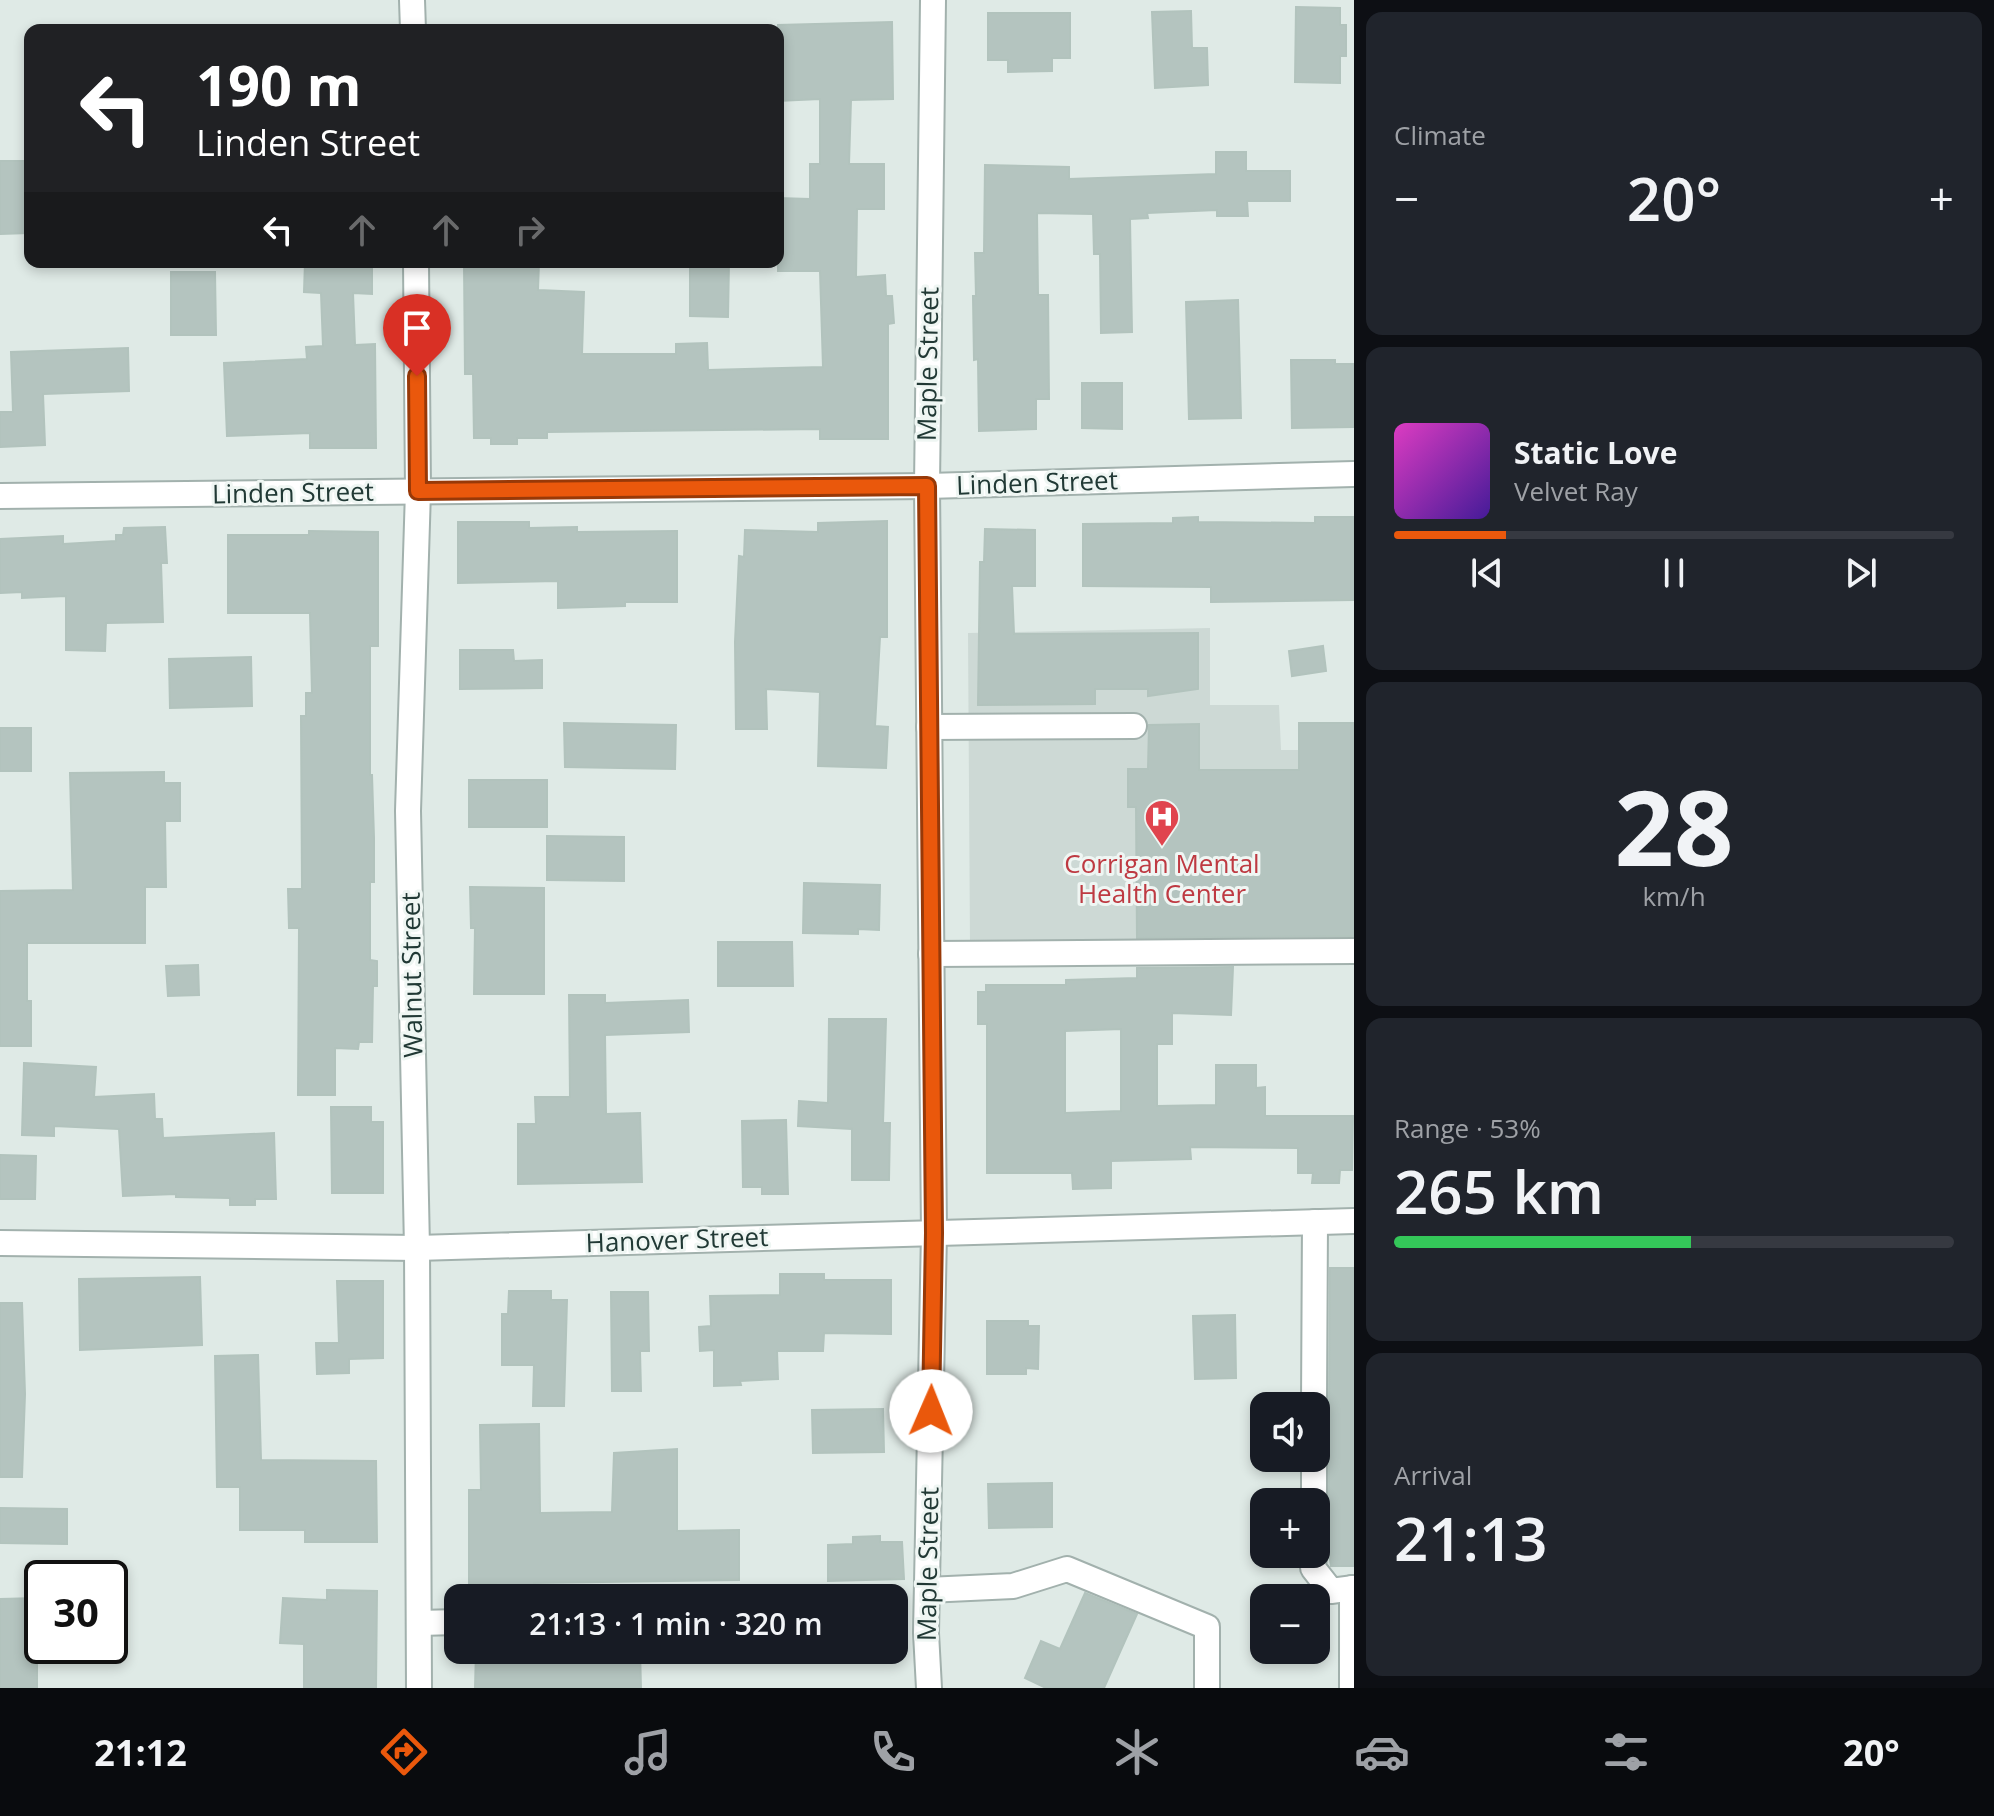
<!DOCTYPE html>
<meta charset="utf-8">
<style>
:root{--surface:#171b24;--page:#20242c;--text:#f1f3f6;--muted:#9ea1a6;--line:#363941;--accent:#ea580c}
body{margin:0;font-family:"Open Sans",sans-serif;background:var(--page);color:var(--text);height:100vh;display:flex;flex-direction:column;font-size:30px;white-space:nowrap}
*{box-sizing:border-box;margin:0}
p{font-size:26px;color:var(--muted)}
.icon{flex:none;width:44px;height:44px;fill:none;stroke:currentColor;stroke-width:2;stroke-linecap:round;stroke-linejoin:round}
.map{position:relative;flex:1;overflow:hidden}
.drawer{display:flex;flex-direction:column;gap:12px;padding:12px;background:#0d0f14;width:640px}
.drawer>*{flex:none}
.guide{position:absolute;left:24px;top:24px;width:760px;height:244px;border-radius:16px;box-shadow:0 4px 12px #0003;background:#202124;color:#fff;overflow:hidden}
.buttons{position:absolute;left:1250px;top:1392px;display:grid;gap:16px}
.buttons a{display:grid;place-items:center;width:80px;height:80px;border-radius:16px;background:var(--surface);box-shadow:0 4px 12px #0003;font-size:40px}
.speed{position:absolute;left:24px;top:1560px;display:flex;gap:16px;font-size:40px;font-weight:700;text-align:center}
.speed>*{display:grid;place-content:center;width:104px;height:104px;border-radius:50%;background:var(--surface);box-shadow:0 4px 12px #0003;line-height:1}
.speed .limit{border:4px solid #111;border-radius:12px;background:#fff;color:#111}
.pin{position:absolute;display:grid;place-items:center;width:68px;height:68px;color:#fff;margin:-82px -34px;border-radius:50% 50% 50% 0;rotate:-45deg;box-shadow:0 0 8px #0007}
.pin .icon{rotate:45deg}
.me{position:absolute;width:88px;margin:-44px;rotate:1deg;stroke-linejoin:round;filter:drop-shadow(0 0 6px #0008)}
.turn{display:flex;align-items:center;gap:28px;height:168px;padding:0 40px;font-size:36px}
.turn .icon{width:104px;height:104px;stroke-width:2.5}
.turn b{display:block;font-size:56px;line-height:68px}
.lanes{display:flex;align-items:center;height:76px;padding:0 40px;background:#0003;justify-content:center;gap:40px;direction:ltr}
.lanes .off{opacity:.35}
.big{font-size:60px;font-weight:600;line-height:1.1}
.drawer .widget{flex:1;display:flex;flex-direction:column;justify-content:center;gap:12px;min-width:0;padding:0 28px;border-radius:16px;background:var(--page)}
.drawer .dial{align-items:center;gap:0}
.dial b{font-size:104px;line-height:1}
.song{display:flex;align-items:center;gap:24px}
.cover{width:96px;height:96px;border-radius:12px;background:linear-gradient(135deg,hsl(310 70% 55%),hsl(260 70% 35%))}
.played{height:8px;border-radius:4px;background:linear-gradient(90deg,var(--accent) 20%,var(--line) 20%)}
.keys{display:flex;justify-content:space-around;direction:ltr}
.heat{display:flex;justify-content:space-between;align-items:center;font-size:44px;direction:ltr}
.charge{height:12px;border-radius:6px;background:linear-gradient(90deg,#34c759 53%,var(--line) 0)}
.trip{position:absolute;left:444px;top:1584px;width:464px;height:80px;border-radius:16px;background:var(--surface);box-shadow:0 4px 12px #0003;font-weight:600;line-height:80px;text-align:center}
.dock{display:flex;height:128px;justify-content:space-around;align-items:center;background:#090b0e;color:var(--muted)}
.dock .icon{width:56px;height:56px}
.dock .selected{color:var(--accent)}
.dock b{font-size:36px;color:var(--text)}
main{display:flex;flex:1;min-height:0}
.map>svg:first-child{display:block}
.built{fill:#cdd9d5}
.building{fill:#b4c4bf;stroke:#b2c3bd;stroke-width:2;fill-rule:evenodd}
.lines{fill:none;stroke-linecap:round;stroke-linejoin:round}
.minor-casing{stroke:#a2b1ad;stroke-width:28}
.minor{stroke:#fff;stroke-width:24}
.route-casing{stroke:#983908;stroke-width:20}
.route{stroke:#ea580c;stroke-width:14}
.labels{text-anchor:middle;stroke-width:6;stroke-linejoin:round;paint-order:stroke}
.street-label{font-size:26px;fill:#213935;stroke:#eff6f3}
.health-label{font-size:26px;fill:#be3a42;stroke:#eff6f3}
</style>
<main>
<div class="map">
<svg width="1354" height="1688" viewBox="0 0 1354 1688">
<rect width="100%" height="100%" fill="#dfeae6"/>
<!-- built -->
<polygon class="built" points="1210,628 1210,705 1279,705 1281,750 1354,750 1354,949 970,945 968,633"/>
<!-- building -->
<g class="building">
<polygon points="1296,7 1340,8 1340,25 1346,25 1346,56 1340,56 1340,83 1295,82"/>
<polygon points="1191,11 1192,48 1207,48 1208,85 1155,88 1152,12"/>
<polygon points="988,13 1070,13 1070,58 1052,58 1052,71 1008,72 1008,60 988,60"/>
<polygon points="892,22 893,99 851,100 849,164 884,164 884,209 857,209 856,277 885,275 886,296 892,296 894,323 888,324 888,439 820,439 820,429 547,432 547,438 517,438 517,444 491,444 491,438 474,438 473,374 465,374 464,262 539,262 538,290 584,292 582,354 676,354 676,344 707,343 708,370 823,367 820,271 778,271 778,198 810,199 810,164 820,164 820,99 778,101 778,25"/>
<polygon points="1216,152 1246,152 1246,171 1290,171 1290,201 1247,201 1248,216 1217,216 1217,210 1147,213 1148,218 1130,219 1132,332 1101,333 1100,254 1094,254 1093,214 1037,213 1038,295 1048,295 1049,399 1036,399 1036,429 979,431 978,359 974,360 973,296 976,296 975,253 984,253 985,165 1069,167 1069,179 1216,174"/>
<polygon points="0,161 30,161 28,233 0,234"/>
<polygon points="305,262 372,262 372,294 353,293 355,345 375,344 376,448 310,448 310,433 227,436 224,363 307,359 306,347 323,346 321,293 304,292"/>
<polygon points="690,262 729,262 728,317 690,316"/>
<polygon points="171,272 215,272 216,335 171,335"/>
<polygon points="1238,300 1241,418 1189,419 1186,302"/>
<polygon points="128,348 129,391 43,394 45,445 0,447 0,412 13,412 11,352"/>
<polygon points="1291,360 1335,360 1335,364 1354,364 1354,427 1292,428"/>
<polygon points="1082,383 1122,383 1122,429 1082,428"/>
<polygon points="1198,517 1198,522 1315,523 1315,517 1354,517 1354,600 1211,602 1211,587 1083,586 1083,524 1173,523 1173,518"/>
<polygon points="887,521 887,637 880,637 875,726 888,727 886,768 818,766 820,692 766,689 767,729 736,729 735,642 739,556 744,557 745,530 818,532 818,523"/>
<polygon points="458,522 529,522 529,528 577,527 577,532 677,531 677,602 625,602 625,606 558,608 558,581 458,583"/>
<polygon points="165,527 167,563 161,563 163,622 106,623 105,651 66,650 66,596 22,598 22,592 0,593 0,539 63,536 63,544 116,541 116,535 123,535 124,528"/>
<polygon points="985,529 1035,530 1035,586 1012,586 1014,634 1198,633 1198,689 1148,696 1148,689 1095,689 1095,704 978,705 980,562 984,562"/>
<polygon points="309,531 378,532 378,646 370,646 370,775 372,775 374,838 374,882 370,882 370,960 377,961 377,986 373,986 372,1042 359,1042 358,1049 335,1048 335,1095 298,1095 299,928 289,928 288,889 302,889 301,716 306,716 306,693 312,693 310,613 228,613 228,535 309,535"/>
<polygon points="1323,646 1326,671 1292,676 1289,651"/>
<polygon points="460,650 513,650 514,661 542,660 542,688 460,689"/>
<polygon points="251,657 252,706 170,708 169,659"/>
<polygon points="564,723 676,725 675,769 565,767"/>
<polygon points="1299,723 1354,723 1354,936 1137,938 1136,807 1128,807 1128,769 1148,769 1149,725 1199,724 1199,770 1299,770"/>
<rect x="0" y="728" width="31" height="43"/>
<polygon points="164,772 164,783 180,783 180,821 165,821 166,887 145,887 145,943 27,943 27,1001 31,1001 31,1046 0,1046 0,891 73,890 70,773"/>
<rect x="469" y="780" width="78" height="47"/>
<polygon points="547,836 624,837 624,881 547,880"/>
<polygon points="804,883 880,885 879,930 858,929 858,934 803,933"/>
<polygon points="470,887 544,888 544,994 474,994 475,928 471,928"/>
<polygon points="718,942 792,942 793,986 718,986"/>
<polygon points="198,965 199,995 168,996 166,966"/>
<path d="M1233,967L1231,1015L1172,1013V1044H1157V1106L1216,1105V1065H1256V1088L1265,1087V1116H1353L1352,1170H1340L1339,1183H1312L1313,1173H1298V1148L1190,1147L1191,1159L1111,1161V1188L1073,1189L1072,1173H987V1024H978V992H986V985H1066V980L1137,978V968ZM1121,1029V1111L1065,1113V1031Z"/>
<polygon points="569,995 605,995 605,1003 688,1000 689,1032 605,1035 606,1114 640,1113 642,1182 518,1184 518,1124 536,1124 535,1097 570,1097"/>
<polygon points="829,1019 886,1019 883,1123 890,1123 889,1180 852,1180 852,1129 798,1126 799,1101 828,1103"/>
<polygon points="24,1063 96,1067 94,1097 154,1094 155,1119 162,1119 163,1138 274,1133 276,1199 255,1199 255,1205 230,1205 230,1198 176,1197 176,1194 123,1196 119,1129 54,1126 54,1136 22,1135"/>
<polygon points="331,1107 371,1107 371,1122 383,1122 383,1193 332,1193"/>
<polygon points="786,1120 788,1194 762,1194 762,1187 743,1187 742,1121"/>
<polygon points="0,1155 36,1156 35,1199 0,1199"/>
<polygon points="1330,1268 1354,1268 1354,1566 1331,1566 1328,1548 1321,1541 1321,1515 1329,1502 1329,1458 1321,1445 1321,1419 1329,1406"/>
<polygon points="780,1274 824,1274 824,1280 891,1280 891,1334 824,1333 823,1351 777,1351 778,1379 740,1381 741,1385 714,1386 714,1350 700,1351 699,1327 711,1326 710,1296 780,1295"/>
<polygon points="200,1277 202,1345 80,1350 79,1279"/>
<polygon points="337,1281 383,1281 383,1358 349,1359 349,1373 317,1374 316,1343 339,1343"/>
<polygon points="509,1291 551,1291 551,1300 567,1300 564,1406 533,1406 534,1365 502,1365 502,1314 508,1314"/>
<polygon points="611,1292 648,1292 649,1351 640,1351 641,1391 612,1391"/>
<polygon points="0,1303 22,1303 25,1394 22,1477 0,1477"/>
<polygon points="1235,1315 1236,1378 1195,1379 1193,1316"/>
<polygon points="987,1321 1028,1321 1028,1326 1039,1326 1038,1369 1026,1368 1026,1374 987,1374"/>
<polygon points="258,1355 261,1460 376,1461 377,1542 305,1542 305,1530 240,1530 240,1487 217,1487 215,1356"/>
<polygon points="883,1409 884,1452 813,1453 812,1410"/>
<polygon points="539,1424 540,1513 612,1512 614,1453 677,1449 677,1531 739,1530 739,1580 534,1583 534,1590 496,1590 496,1584 469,1584 469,1490 481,1490 480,1425"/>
<polygon points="1052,1483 1052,1527 989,1528 988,1484"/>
<polygon points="0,1508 67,1509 67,1544 0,1543"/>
<polygon points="880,1536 880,1542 902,1542 904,1579 828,1581 828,1545 853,1544 853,1537"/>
<polygon points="327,1590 377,1591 376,1688 304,1688 304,1644 280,1643 283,1598 327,1600"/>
<polygon points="1085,1593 1137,1614 1104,1688 1046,1688 1025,1678 1041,1641 1060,1649"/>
<polygon points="37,1598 37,1688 0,1688 0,1599"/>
<polygon points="476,1650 640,1650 641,1688 475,1688"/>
</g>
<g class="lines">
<defs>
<g id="minor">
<polyline points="412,0 413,30"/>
<polyline points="416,262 418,491 408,811 417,1248 419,1688"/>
<polyline points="0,496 927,486 1354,474"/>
<polyline points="929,727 1134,726"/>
<polyline points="931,954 1354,951"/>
<polyline points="0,1243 417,1248 1354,1221"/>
<polyline points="1314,1406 1315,1222"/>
<polyline points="1314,1502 1314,1458"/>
<polyline points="1314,1554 1313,1568 1331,1591 1354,1588"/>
<polyline points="1352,1588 1352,1688"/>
<polyline points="927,1590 1013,1586 1067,1569 1207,1627 1207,1688"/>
<polyline points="419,1623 458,1622"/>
<polyline points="929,1688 926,1633 934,1233 927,486 933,0"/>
</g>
</defs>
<!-- minor casing -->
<use href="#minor" class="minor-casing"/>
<!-- minor -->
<use href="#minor" class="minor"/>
</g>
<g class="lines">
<defs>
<polyline id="route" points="417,376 418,491 927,486 934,1233 931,1411"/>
</defs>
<!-- route casing -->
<use href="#route" class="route-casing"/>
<!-- route -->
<use href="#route" class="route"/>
</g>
<!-- icons -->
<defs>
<symbol id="hospital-pin" viewBox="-11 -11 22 30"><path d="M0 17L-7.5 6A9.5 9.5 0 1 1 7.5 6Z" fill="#e0444e" stroke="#eff6f3"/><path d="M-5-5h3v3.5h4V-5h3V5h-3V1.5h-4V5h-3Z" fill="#fff"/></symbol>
</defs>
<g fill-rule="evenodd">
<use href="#hospital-pin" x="1142" y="797" width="40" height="54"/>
</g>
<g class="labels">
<!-- street labels -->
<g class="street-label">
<text transform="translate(928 364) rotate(-89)" y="9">Maple Street</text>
<text transform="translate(1037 483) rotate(-2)" y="9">Linden Street</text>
<text transform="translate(293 493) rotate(-1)" y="9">Linden Street</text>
<text transform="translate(412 975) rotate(-91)" y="9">Walnut Street</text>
<text transform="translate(677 1240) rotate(-2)" y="9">Hanover Street</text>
<text transform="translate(928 1564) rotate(-89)" y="9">Maple Street</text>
</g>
<!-- health labels -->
<g class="health-label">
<text x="1162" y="873">Corrigan Mental<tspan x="1162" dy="30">Health Center</tspan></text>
</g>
</g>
</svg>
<div class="buttons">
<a><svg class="icon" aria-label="sound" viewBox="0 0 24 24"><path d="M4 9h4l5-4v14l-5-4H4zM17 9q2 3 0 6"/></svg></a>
<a>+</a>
<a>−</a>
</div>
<div class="speed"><div class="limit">30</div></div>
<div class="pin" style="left:417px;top:376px;background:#d93025"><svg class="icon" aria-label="arrive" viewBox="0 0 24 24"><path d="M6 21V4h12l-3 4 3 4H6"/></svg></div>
<svg class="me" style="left:931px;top:1411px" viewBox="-20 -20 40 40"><circle r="19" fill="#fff"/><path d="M0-13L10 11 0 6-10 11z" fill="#ea580c"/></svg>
<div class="trip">21:13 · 1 min · 320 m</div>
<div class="guide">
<div class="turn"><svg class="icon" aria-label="left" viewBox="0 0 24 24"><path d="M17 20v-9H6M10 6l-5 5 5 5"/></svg><div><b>190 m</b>Linden Street</div></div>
<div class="lanes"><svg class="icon" aria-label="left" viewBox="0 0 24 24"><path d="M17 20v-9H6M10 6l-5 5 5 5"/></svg><svg class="icon off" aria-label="ahead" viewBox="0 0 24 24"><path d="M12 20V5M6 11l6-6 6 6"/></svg><svg class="icon off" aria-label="ahead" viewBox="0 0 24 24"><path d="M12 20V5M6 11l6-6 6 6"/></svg><svg class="icon off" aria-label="right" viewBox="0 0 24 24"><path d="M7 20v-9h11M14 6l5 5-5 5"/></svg></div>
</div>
</div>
<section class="drawer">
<div class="widget"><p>Climate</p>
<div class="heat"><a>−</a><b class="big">20°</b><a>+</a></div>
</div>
<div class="widget">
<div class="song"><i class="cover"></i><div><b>Static Love</b><p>Velvet Ray</p></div></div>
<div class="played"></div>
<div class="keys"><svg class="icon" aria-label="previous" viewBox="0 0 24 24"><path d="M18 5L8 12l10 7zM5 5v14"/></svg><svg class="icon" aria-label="pause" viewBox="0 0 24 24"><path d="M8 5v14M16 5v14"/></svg><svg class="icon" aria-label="next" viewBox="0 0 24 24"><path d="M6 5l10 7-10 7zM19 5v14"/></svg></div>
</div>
<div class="widget dial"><b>28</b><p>km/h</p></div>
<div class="widget"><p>Range · 53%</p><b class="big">265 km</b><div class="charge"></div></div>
<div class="widget"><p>Arrival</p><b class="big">21:13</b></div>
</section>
</main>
<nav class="dock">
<b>21:12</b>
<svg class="icon selected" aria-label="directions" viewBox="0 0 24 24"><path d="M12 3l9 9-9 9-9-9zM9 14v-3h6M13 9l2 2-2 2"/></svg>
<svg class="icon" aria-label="music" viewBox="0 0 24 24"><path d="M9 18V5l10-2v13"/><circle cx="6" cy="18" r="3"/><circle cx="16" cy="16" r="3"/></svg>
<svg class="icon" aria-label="phone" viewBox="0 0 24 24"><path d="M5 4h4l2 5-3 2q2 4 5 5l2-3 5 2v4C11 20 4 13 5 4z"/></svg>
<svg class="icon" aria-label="climate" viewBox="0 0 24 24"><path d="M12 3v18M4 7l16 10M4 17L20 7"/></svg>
<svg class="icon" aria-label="car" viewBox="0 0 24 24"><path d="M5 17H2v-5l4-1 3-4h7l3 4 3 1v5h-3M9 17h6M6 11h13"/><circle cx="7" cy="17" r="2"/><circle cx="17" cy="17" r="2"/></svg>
<svg class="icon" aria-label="filters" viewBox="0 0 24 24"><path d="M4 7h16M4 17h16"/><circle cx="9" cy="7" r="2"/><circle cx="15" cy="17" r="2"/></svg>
<b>20°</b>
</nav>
